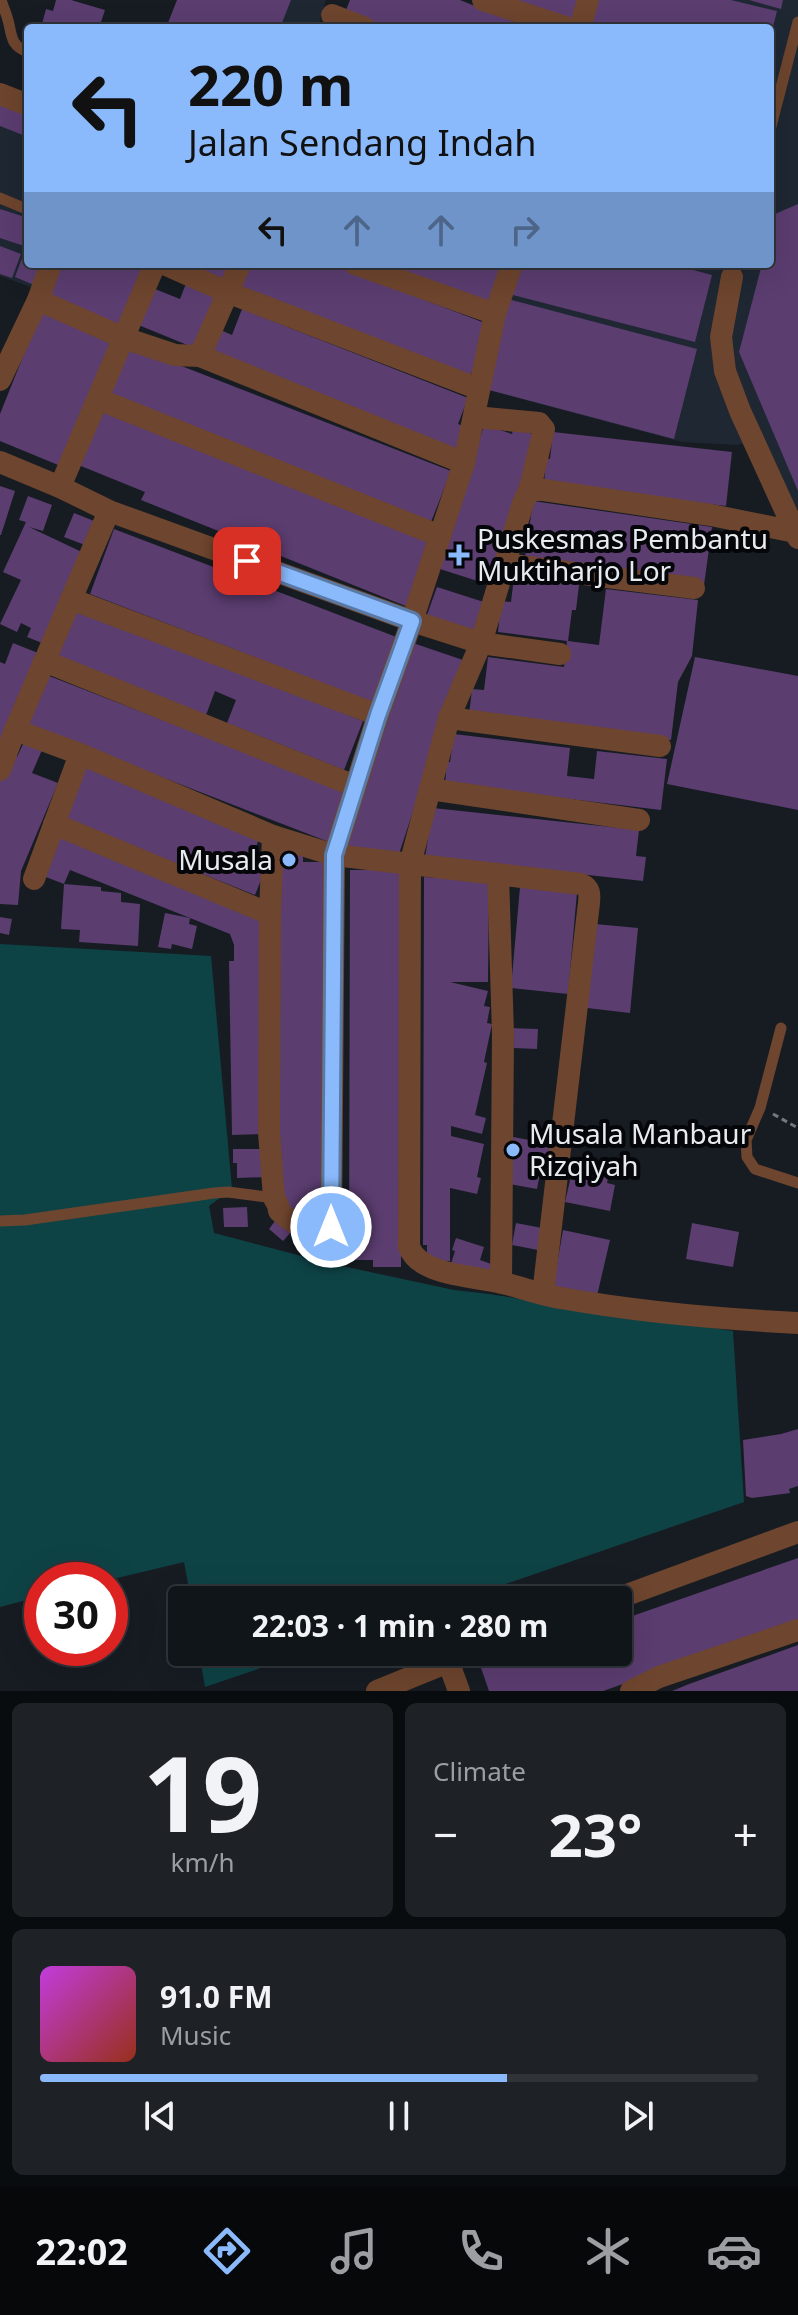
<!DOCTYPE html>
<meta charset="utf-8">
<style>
:root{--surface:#10151a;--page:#1e2227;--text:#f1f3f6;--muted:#9c9fa2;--line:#303439;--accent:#8abafc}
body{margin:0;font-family:"Noto Sans",sans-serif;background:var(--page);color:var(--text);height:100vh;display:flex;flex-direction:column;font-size:30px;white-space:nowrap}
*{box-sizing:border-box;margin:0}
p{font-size:26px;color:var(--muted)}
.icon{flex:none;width:44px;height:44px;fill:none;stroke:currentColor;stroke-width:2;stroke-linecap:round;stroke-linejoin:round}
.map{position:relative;height:1691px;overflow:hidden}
.side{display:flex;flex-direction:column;gap:12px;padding:12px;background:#090c0e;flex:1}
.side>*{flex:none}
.banner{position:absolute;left:24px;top:24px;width:750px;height:244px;border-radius:8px;box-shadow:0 8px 32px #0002,0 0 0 2px var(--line);background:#8abafc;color:#111;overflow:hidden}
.speed{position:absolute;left:24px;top:1562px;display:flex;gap:16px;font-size:40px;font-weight:700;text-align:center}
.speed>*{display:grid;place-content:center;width:104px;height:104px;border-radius:50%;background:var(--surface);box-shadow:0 8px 32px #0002,0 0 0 2px var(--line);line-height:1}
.speed .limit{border:12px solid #d22;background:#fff;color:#111}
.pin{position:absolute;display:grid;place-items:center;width:68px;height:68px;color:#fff;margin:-34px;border-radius:16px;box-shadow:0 4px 12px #0006}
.me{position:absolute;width:88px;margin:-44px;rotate:0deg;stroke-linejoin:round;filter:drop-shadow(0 0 6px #0008)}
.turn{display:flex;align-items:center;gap:28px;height:168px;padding:0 32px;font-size:36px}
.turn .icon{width:104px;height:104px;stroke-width:2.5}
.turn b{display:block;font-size:56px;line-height:68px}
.lanes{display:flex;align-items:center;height:76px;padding:0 32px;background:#0003;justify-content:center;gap:40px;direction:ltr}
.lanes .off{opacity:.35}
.big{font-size:60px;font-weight:700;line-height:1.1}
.side .widget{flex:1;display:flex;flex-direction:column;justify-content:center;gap:12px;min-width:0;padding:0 28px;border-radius:12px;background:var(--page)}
.side .dial{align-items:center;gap:0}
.dial b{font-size:104px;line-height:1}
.song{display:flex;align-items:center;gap:24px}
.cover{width:96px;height:96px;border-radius:12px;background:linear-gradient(135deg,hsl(290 70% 55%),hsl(10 70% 35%))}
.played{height:8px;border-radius:4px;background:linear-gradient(90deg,var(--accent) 65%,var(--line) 65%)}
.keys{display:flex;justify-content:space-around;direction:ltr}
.heat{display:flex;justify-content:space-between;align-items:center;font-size:44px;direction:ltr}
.side .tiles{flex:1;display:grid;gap:12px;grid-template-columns:1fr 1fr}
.widget:last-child{grid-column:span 2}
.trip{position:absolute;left:168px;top:1586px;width:464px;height:80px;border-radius:8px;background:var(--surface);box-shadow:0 8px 32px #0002,0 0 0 2px var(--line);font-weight:700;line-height:80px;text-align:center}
.tabs{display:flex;height:128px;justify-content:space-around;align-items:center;background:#06080a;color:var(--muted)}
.tabs .icon{width:56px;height:56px}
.tabs .selected{color:var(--accent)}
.tabs b{font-size:36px;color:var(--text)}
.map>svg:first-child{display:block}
.built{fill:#1e2732}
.water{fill:#0e4346}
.building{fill:#5b3d70}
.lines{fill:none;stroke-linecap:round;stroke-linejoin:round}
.path{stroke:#73787e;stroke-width:3;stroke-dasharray:6 4;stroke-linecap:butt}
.service{stroke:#6e452e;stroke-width:11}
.minor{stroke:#6e452e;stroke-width:22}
.route-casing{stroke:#5a79a4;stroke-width:20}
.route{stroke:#8abafc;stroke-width:14}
.poi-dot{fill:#8abafc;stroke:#050609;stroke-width:3}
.labels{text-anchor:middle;stroke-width:8;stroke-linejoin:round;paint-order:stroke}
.poi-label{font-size:28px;fill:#e7ebf0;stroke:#050609;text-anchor:start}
</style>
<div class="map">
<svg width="798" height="1691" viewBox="0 0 798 1691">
<rect width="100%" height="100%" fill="#161c22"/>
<!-- built -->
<g class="built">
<polygon points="177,0 326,0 318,28 166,28"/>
<polygon points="590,0 798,0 798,519 759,438 738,445 682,442 485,389 515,264 770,264 770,28"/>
<polygon points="0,90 28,100 28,264 42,291 0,276"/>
</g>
<!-- water -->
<g class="water">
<polygon points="0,944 211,956 232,1189 209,1206 214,1233 328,1263 454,1290 489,1294 733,1331 744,1502 459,1600 191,1600 184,1562 109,1580 42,1580 42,1596 0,1607"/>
<polygon points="199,1652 308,1652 205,1687"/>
</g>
<!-- building -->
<g class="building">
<polygon points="56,0 71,0 105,10 99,28 48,28 48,26 42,24 46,9 53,11"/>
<polygon points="177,0 291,0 280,28 166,28"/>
<polygon points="350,0 460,0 530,28 378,28 344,15"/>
<polygon points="506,0 586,0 577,25"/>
<polygon points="590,0 731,0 777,11 771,35 770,28 584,28"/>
<polygon points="749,0 783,0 781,9"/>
<polygon points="0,99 28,111 28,137 0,126"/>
<polygon points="798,204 798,491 739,352 762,264 770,264 770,233 775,214"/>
<polygon points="0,209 28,218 28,234 24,246 0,238"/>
<polygon points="28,242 28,264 42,264 34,285 15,277"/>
<polygon points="0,246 21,254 12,278 0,274"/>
<polygon points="61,264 146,264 124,327 49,299"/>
<polygon points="185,264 237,264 230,282"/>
<polygon points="246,264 331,264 490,325 470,377 238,287"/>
<polygon points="380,264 511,264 494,308"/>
<polygon points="515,264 671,264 712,275 695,342 505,293"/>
<polygon points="187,281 219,294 197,349 136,324 150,287 180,299"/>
<polygon points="508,299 697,349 674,439 485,389"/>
<polygon points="42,309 115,338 63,467 0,441 0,414"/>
<polygon points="242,309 468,398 458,424 466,427 457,452 206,353 216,328 232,335"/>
<polygon points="125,344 451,471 431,522 105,394"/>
<polygon points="98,407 434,542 408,607 141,500 145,492 76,464"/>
<polygon points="484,425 512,434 513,428 536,435 490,585 440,569"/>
<polygon points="553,432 732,452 726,506 544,485 546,458 550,459"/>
<polygon points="0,486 15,491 1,535 0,535"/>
<polygon points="28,496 52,505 43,531 29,527 84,553 42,643 27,637 31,628 21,623 17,632 0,624 21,580 3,572 26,522 19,520"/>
<polygon points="533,501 712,527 704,585 525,558"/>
<polygon points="74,513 94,521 85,545 64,537"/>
<polygon points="114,529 399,638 374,703 90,594"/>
<polygon points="514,577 579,585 576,610 572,610 568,641 599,645 606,589 698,600 692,656 678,682 671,740 469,715 472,689 484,690 488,657 564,667 567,641 498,632 501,601 511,602"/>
<polygon points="437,587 487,603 479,632 427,615"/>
<polygon points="75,606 363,721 344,770 227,723 236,700 215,691 206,715 56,655"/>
<polygon points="13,643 43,655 0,759 0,662 5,664"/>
<polygon points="413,643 463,660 397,860 346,846"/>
<polygon points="695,657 798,676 798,810 667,784"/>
<polygon points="44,674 348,792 329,842 25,724"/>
<polygon points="454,734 570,748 567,776 594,779 597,751 667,759 661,810 445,784 447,762 450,762"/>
<polygon points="24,742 42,750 32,773 58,783 21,871 18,905 0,904 0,777 10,754 17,757"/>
<polygon points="82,766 260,836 250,864 265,870 255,895 62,818"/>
<polygon points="433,808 639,830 636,856 646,857 643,881 425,857"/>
<polygon points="54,834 261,920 265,1134 232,1135 229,961 234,961 234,945 230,934 70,870 64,884 38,874"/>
<polygon points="276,843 303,852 303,862 326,862 325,1221 302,1221 302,1214 285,1214 279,1201"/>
<polygon points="350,870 402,870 401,1267 373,1267 373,1260 349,1260"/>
<polygon points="424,877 489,881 488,982 450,982 488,991 484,1006 490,1007 487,1023 492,1024 484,1062 487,1063 475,1115 486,1118 482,1134 451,1126 451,1136 484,1144 477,1177 481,1178 477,1194 450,1188 450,1261 427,1261 427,1245 423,1245"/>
<polygon points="64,884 101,887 101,891 121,893 121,902 140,904 138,946 79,942 80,930 61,929"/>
<polygon points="520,887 577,892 568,994 511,988"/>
<polygon points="165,913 190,918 189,924 197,926 192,949 172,944 171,949 158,947"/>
<polygon points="0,917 12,919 9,935 0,933"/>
<polygon points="595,924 638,928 630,1013 587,1008"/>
<polygon points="508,1028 538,1029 537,1049 514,1048 514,1036 508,1036"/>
<polygon points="508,1136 550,1144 546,1170 541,1168 537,1189 504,1183"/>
<polygon points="233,1149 265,1149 266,1177 237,1178 237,1163 233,1163"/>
<polygon points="582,1161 610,1167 607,1183 615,1185 610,1211 565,1202 571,1176 578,1177"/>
<polygon points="247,1207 248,1227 224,1227 223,1208"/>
<polygon points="278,1217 293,1230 283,1241 269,1229"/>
<polygon points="516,1223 542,1228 538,1250 512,1245"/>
<polygon points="692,1223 739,1232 733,1267 686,1259"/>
<polygon points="563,1230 610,1240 597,1296 553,1288"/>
<polygon points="456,1238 484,1247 480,1260 494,1265 490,1278 450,1267 455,1251 452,1250"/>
<polygon points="798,1429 798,1486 789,1489 790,1493 752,1498 746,1496 743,1440 781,1434"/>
<polygon points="798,1558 798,1623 603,1691 489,1691 481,1668 528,1652 618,1652 618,1621"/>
<polygon points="798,1645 798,1691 672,1691 689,1684"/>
</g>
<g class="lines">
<!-- path -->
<polyline class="path" points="773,1114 798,1128"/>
<!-- service -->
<g class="service">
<path d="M1,0C3,6 6,13 8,20C12,35 10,46 28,52"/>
<polyline points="770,130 798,22"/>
<polyline points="0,198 24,208"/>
<polyline points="781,1028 760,1108 746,1140 747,1157 755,1169 798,1183"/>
<polyline points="0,1221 25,1220 214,1193 228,1192 274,1198"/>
</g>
<!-- minor -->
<g class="minor">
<polyline points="483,0 568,28"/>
<polyline points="332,15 365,28"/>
<polyline points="580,28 588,0"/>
<polyline points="0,94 28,105"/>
<polyline points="164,264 227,292 479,389"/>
<polyline points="355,264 495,314"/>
<polyline points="732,277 721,337 725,371 740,411 798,538"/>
<polyline points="38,300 51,264"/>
<polyline points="200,356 240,264"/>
<polyline points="0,380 38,300 124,338 175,355 200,356 464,463"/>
<polyline points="98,399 440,536"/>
<polyline points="475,417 539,423 544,429 530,488"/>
<polyline points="0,462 60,487 109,511 412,621 481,643 560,654"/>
<polyline points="60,487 155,264"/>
<path d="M795,532L711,515L530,488L523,503L481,643L449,718L410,864L409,1247C420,1276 475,1276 502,1283C521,1287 541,1295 561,1298C639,1312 719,1319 798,1323"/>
<polyline points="505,564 694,588"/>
<polyline points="71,599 378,715"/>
<polyline points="44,661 355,786"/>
<polyline points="449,718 660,746"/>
<path d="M15,730L80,754L273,836L334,855L581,884C590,888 590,894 589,903L543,1294"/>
<polyline points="0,770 15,730 109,511"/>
<polyline points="430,789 639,820"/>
<polyline points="54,824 270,914"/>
<path d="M273,836L270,914L269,1132L274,1198L278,1205L279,1211C293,1224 312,1235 331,1227L334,855L378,715L412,621L464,463L495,314L512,264"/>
<polyline points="498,874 503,1034 501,1282"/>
<polyline points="34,879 80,754"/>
<polyline points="613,1600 798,1532"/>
<polyline points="448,1661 459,1691"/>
<polyline points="377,1691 473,1652"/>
<polyline points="631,1691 659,1677 798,1630"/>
</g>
</g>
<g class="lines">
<defs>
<polyline id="route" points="247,561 412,621 378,715 334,855 331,1227"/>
</defs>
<!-- route casing -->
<use href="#route" class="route-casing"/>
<!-- route -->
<use href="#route" class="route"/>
</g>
<!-- markers -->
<g class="poi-dot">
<path d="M455 543h8v8h8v8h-8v8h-8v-8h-8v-8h8z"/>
<circle cx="289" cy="860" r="8"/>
<circle cx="513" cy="1150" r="8"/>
</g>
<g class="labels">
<!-- poi labels -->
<g class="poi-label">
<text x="477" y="549">Puskesmas Pembantu<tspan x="477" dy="32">Muktiharjo Lor</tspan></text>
<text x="273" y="870" text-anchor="end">Musala</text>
<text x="529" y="1144">Musala Manbaur<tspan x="529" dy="32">Rizqiyah</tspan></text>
</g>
</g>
</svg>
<div class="speed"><div class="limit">30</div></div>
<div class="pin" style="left:247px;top:561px;background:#d93025"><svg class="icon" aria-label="arrive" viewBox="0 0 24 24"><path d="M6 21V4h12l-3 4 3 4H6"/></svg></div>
<svg class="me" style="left:331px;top:1227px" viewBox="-20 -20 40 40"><circle r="17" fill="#8abafc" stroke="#fff" stroke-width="3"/><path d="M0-11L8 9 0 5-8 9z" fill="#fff"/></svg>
<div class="trip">22:03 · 1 min · 280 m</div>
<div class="banner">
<div class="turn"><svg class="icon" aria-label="left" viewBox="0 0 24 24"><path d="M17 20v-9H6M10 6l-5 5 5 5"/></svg><div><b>220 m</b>Jalan Sendang Indah</div></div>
<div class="lanes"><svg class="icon" aria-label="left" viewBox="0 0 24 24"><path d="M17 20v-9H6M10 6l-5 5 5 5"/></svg><svg class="icon off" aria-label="ahead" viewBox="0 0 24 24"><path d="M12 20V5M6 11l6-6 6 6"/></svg><svg class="icon off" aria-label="ahead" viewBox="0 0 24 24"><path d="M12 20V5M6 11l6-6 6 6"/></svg><svg class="icon off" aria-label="right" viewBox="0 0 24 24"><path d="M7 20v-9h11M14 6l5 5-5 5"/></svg></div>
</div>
</div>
<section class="side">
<div class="tiles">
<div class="widget dial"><b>19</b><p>km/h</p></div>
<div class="widget"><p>Climate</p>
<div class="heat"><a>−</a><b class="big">23°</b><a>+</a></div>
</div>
<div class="widget">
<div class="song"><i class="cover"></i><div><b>91.0 FM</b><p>Music</p></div></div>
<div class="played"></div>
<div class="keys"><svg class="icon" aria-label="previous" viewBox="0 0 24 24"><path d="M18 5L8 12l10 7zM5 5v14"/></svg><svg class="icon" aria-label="pause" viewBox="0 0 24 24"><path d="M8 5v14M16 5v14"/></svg><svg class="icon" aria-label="next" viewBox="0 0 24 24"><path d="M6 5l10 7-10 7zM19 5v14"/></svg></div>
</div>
</div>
</section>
<nav class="tabs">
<b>22:02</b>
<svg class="icon selected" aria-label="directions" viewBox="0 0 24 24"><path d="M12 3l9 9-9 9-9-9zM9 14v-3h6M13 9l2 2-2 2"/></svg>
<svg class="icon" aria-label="music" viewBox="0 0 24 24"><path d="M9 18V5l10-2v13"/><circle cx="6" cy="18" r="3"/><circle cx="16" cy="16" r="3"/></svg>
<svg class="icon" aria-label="phone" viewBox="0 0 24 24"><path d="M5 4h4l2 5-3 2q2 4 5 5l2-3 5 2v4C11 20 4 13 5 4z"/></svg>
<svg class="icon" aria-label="climate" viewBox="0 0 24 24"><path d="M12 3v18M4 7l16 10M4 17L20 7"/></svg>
<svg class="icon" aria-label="car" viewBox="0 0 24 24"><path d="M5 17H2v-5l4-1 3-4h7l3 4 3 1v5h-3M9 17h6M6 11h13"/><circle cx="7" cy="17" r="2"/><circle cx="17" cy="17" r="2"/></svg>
</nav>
